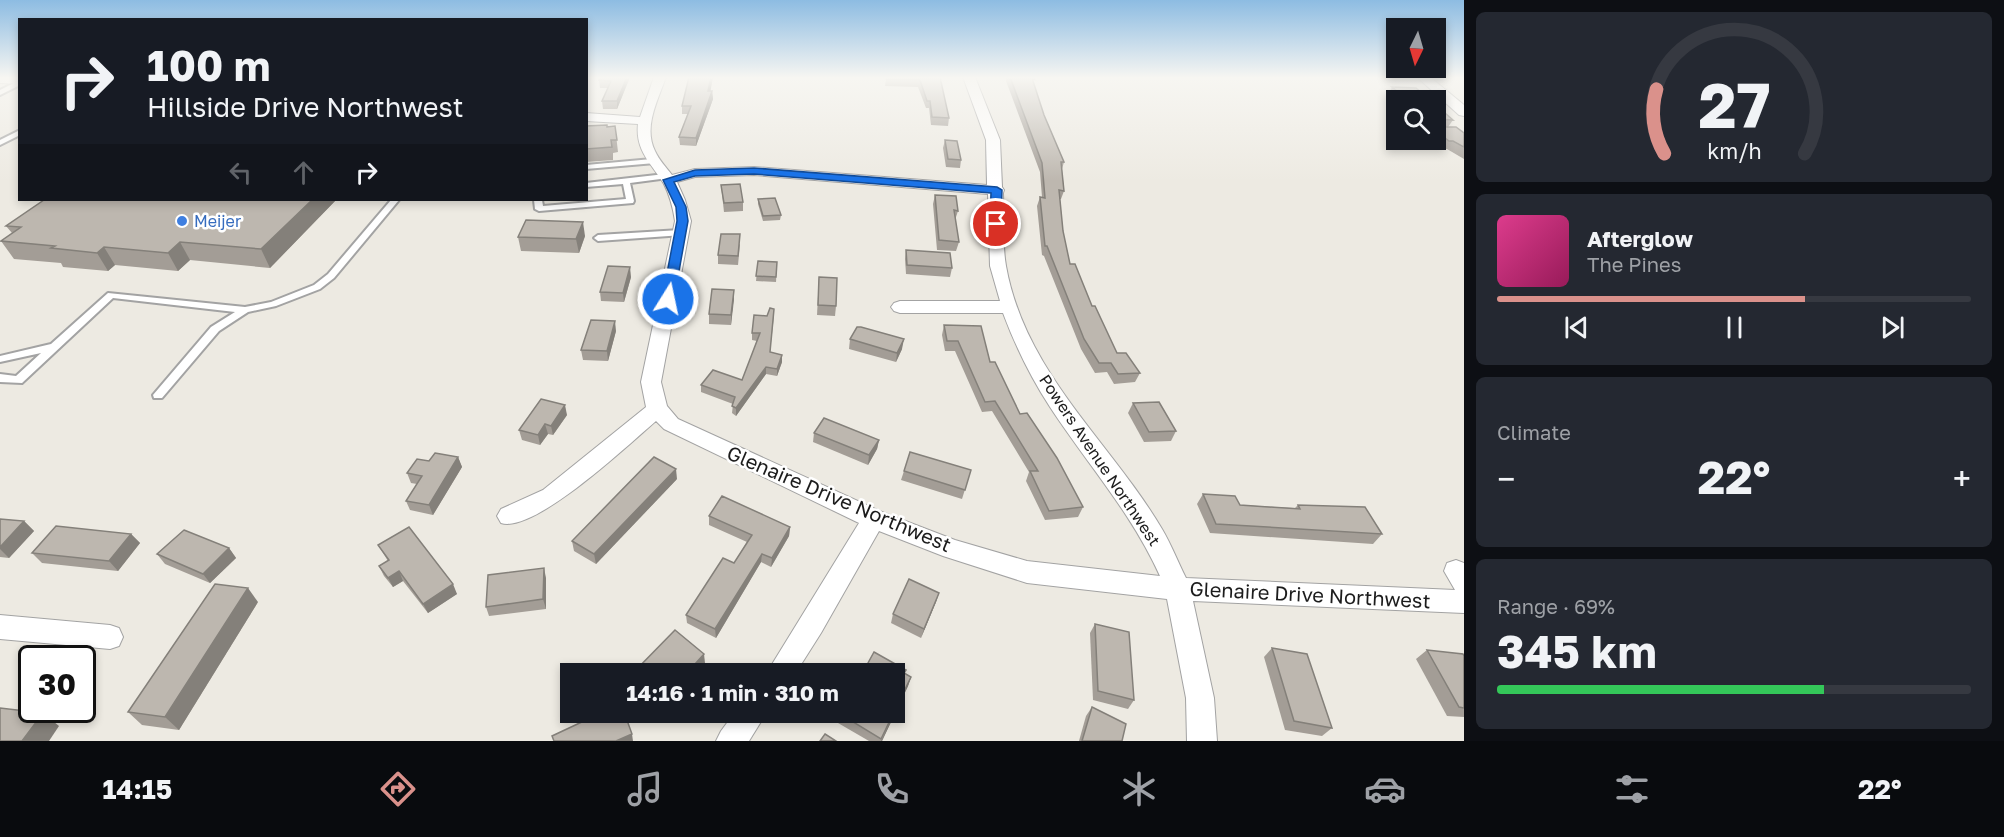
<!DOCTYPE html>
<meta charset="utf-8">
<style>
:root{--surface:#171b24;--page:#242831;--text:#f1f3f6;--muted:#9ea1a6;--line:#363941;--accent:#da918b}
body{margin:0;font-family:"Golos Text",sans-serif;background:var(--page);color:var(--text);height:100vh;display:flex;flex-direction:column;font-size:22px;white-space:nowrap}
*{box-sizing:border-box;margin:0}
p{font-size:20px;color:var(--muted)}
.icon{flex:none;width:33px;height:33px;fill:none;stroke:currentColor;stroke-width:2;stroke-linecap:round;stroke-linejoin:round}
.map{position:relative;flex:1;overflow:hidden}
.sheet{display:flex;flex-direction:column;gap:12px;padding:12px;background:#0d0f14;width:540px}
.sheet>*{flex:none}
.guide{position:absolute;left:18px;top:18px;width:570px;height:183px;border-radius:0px;box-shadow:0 3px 9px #0003;background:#171b24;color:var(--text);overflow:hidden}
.needle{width:39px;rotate:185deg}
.tools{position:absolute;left:1386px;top:18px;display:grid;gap:12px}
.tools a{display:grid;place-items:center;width:60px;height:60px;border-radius:0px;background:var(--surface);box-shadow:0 3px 9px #0003;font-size:30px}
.speed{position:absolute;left:18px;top:645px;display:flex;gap:12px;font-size:30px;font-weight:700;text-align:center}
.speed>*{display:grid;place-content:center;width:78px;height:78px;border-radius:50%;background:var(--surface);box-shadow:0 3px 9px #0003;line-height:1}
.speed .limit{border:3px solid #111;border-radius:9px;background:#fff;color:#111}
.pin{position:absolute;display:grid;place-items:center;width:51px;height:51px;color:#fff;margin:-26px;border:3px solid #fff;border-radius:50%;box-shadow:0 2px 6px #0007}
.me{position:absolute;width:66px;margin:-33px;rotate:10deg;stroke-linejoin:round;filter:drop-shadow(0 0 4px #0008)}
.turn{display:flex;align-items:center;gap:21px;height:126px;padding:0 30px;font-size:27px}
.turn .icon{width:78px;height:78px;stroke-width:2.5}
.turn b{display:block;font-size:42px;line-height:51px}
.lanes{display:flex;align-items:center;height:57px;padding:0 30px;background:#0003;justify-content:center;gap:30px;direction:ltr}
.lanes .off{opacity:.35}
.big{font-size:45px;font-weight:700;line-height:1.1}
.sheet .tile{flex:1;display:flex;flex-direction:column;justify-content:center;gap:9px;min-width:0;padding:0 21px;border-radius:9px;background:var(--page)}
.sheet .dial{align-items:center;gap:0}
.dial svg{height:156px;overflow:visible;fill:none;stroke:var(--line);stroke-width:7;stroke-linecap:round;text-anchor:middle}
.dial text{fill:var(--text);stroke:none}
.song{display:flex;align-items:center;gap:18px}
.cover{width:72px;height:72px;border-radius:9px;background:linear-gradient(135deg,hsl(330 70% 55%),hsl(330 70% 35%))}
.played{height:6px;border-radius:3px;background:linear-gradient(90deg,var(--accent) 65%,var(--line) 65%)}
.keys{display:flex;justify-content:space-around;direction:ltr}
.heat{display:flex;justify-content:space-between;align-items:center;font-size:33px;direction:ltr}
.charge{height:9px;border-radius:4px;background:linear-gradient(90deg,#34c759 69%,var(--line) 0)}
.trip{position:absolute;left:560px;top:663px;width:345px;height:60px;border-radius:0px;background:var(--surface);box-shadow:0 3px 9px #0003;font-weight:700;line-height:60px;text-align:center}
.tab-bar{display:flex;height:96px;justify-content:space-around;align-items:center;background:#090b0e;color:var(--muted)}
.tab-bar .icon{width:42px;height:42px}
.tab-bar .active{color:var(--accent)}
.tab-bar b{font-size:27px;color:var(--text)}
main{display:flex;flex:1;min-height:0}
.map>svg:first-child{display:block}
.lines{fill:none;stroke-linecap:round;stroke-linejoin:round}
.lane-casing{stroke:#a3a3a3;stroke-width:4}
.street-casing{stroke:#a3a3a3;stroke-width:2}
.lane{fill:#fff;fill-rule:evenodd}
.street{fill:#fff;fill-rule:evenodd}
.wall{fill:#a39d96}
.shaded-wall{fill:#84807a}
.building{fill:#bdb7af;stroke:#84807a;stroke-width:1.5}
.route{fill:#1a73e8;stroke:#114b97;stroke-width:1.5}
.shop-dot{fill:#3f7fe0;stroke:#fff;stroke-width:2}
.labels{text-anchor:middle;stroke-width:5;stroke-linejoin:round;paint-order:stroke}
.shop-label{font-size:16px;fill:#366cbe;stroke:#fff;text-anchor:start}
.street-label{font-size:16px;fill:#1c1c1c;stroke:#fff}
.near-street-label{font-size:20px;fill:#1c1c1c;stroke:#fff}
</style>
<main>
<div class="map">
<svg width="1464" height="741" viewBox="0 0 1464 741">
<rect width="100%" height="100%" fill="#edeae2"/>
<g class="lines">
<defs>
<g id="lane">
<polygon points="20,80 20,85 0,95 0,90"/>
<polygon points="20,130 20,135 0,145 0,140"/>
<polygon points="652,159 656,161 655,163 586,169 586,165"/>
<polygon points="665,174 668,174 668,178 630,183 634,201 633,203 539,211 535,209 534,200 542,200 543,206 626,199 623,184 586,187 586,183"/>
<polygon points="391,200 399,200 334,278 320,289 276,306 248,312 219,331 162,398 154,398 153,395 211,327 235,312 113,298 22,383 0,382 0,374 16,376 41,353 0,362 0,356 51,344 108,293 245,307 271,302 314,285 328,274"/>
<polygon points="680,230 683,231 683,235 598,241 594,238 598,235"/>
</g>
<g id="street">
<polygon points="0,77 20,77 20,84 0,83"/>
<path d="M654,77H666C658,100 643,127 655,151C659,160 666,167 672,175L695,169L754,167L987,185L986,140L963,77H975L1000,140L1002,187L1004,190L1003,193C1004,217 1002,243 1006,266C1025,373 1110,441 1162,529C1171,544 1178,562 1186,578L1455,590L1444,571L1447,563L1456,560L1464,563V613L1193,601L1214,698L1217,741H1187L1186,698L1167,599L1027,583L943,556L879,531L821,633L795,674H766L859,523L664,429L656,421C629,444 534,534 501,523L497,516L501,509L543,490L646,407L641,382L675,221C673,208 670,196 664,184C652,164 635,151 638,124L586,121V113L640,117ZM754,175L988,194L990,266L1000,301H900L894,303L891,307L894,311L900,313H1003C1015,345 1031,378 1050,407C1088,465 1131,512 1160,576L1027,561L955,540L882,512L678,419L667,406L661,382L691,221L685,200L677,182L695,177Z"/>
<polygon points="1417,77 1430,77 1464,105 1464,116 1459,115"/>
<polygon points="0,615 110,625 119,628 123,637 119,646 110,649 0,639"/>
<polygon points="735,712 767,712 749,741 716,741 721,731"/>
</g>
</defs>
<!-- lane casing -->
<use href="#lane" class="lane-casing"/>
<!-- street casing -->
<use href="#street" class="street-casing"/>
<!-- lane -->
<use href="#lane" class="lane"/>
<!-- street -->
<use href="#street" class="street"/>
</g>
<!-- wall -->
<g class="wall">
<polygon points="601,77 630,77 617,109 603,109 602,101 608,88 600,88 599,80"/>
<polygon points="713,77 710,91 712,91 713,99 696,146 680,145 679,137 688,114 682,114 682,106"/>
<polygon points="940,77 949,118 948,126 931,125 929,108 926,108 918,87 885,86 886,79"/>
<polygon points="1007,77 1033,77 1034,79 1033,82 1044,115 1064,162 1062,169 1064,191 1061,199 1060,199 1063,231 1070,264 1117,353 1140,373 1135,382 1114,384 1107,372 1095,373 1081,349 1044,256 1042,255 1037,206 1040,197 1042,197 1040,172 1006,81"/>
<polygon points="1392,87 1430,100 1396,100 1396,103 1388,95"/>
<polygon points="1436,105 1453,120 1448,127 1464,133 1464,159 1447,149 1443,149 1430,140 1436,140"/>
<polygon points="586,126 615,126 618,152 613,153 613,160 586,162"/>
<polygon points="945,140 961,160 960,168 946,167 943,148"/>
<polygon points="721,185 743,202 743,211 724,212"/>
<polygon points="935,195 958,211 955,220 959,242 956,251 937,250 933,204"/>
<polygon points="758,199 781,215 780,220 763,221 758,204"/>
<polygon points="336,200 270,268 190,260 178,271 115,265 108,271 63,267 61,263 14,259 1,241 12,233 6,226"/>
<polygon points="347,200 369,200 367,201"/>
<polygon points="585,236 579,253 521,251 518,237"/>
<polygon points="740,244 738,265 718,264 718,255"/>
<polygon points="906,250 952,268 950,277 906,274 905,259"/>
<polygon points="758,261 777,262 776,282 756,281"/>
<polygon points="631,277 624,302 601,301 600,292"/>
<polygon points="819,277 836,306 835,316 817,315"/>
<polygon points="734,290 731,325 709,324 709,314"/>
<polygon points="774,316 770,352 782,355 782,362 777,376 766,374 736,416 732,413 733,404 701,392 701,385 742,380 757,341 752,340 752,333"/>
<polygon points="944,325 990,362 1020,414 1083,507 1078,517 1045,520 1026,481 1029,472 992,411 982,412 955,351 945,351 942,335"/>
<polygon points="616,331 608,361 583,360 581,350"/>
<polygon points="850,339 902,349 896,362 849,349"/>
<polygon points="1133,403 1176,431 1171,441 1144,442 1128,413"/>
<polygon points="567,415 553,435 548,434 540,445 522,440 519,430"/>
<polygon points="814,433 879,440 877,449 868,465 813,442"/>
<polygon points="458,457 462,467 433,515 410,510 406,501 417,484 411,483 407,473 429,461"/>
<polygon points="971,470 962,499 901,480 904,471"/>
<polygon points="677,479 596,564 574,551 572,541"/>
<polygon points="1203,494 1240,505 1295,508 1298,505 1382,534 1373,544 1210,533 1197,504"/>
<polygon points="709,516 790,527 789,536 771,567 761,562 716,638 687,623 686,615 734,563 747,542 709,525"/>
<polygon points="0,519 24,521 34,531 9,558 0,557"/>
<polygon points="131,534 140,543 118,571 42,563 32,553"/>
<polygon points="378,545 457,594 428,613 403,581 393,587 384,576 379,566 388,561"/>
<polygon points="229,548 236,558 210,583 165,564 157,554"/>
<polygon points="546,578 546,609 489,616 486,607"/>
<polygon points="939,593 936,602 921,638 891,623 893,614"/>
<polygon points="258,602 179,730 142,725 128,712"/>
<polygon points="1095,624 1134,700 1128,709 1093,700 1090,633"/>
<polygon points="1272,648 1332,728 1322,736 1285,730 1264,657"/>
<polygon points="1427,650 1464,656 1464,717 1447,716 1416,659"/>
<polygon points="905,674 911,677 908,686 882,741 869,741 838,723 840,714"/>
<polygon points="1092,707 1122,741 1079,741 1086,716"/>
</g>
<!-- shaded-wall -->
<g class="shaded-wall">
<polygon points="627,77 630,77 617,109 617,101"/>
<polygon points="711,77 713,77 709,99 708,91"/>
<polygon points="712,91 713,99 696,146 696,138"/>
<polygon points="312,200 336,200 270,268 261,249"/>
<polygon points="583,222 585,236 579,253 576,239"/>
<polygon points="180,242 190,260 178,271 168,253"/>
<polygon points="104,247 115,265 108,271 97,253"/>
<polygon points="630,267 631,277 624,302 623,293"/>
<polygon points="734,290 734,300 731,325 731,315"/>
<polygon points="615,321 616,331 608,361 607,351"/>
<polygon points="904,339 902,349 896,362 897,353"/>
<polygon points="782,355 782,362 777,376 777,369"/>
<polygon points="766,367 766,374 736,416 736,408"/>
<polygon points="565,405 567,415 553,435 551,426"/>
<polygon points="545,424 548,434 540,445 538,435"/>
<polygon points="879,440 877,449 868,465 869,455"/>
<polygon points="458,457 462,467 433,515 429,505"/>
<polygon points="676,469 677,479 596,564 594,554"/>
<polygon points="24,521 34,531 9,558 0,549 0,547"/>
<polygon points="790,527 789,536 771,567 772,558"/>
<polygon points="131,534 140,543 118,571 109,561"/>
<polygon points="229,548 236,558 210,583 203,574"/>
<polygon points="762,554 761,562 716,638 715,629"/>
<polygon points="544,568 546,578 546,609 543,599"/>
<polygon points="399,571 403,581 393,587 388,578"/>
<polygon points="453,584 457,594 428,613 423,604"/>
<polygon points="248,588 258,602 179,730 165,717"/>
<polygon points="939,593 936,602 921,638 924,629"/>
<polygon points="704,654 705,663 695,674 686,674"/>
<polygon points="911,677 908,686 882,741 881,741"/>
<polygon points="43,713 59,726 49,741 22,741"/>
<polygon points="632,734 633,741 616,741"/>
</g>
<!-- building -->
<g class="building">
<polygon points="601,77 627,77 617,101 602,101 611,81 599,80"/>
<polygon points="689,77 711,77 708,91 712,91 696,138 679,137 691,106 682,106"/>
<polygon points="890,77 940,77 949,118 932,117 930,101 927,101 920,80 886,79"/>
<polygon points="1010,77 1033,77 1034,79 1032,78 1044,115 1064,162 1061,162 1064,191 1059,190 1063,231 1070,264 1075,264 1092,306 1095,306 1117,353 1126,353 1140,373 1118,374 1111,363 1099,363 1084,339 1047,246 1045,246 1040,197 1045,198 1042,163"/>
<polygon points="1392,87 1416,88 1430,100 1408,100"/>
<polygon points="1436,105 1453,120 1436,119"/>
<polygon points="607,125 607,127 615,126 617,140 611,140 612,147 586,149 586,126"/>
<polygon points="1436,127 1456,127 1464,133 1464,147 1453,141 1449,141 1436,131"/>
<polygon points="945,140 957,141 961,160 948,159"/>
<polygon points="740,184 743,202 724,203 721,185"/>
<polygon points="935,195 956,196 958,211 954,210 959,242 939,240"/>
<polygon points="775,198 781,215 763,216 758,199"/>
<polygon points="44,200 312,200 261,249 180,242 168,253 104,247 97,253 51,248 55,246 1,241 21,227 6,226"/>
<polygon points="526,220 583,222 576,239 518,237"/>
<polygon points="721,234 740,234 738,256 718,255"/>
<polygon points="906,250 950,253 952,268 907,265"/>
<polygon points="758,261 777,262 776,277 756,276"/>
<polygon points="608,266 630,267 623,293 600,292"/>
<polygon points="819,277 837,278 836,306 818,305"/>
<polygon points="712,289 734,290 731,315 709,314"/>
<polygon points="770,308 774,309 770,352 782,355 777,369 766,367 736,408 732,406 735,397 701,385 713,370 742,380 760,333 752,333 754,315 767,316"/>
<polygon points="591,320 615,321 607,351 581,350"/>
<polygon points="944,325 981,326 990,362 995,362 1020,414 1027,413 1057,458 1083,507 1049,511 1030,471 1038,471 995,401 985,402 958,341 947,341"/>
<polygon points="857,327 861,327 904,339 897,353 850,339"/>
<polygon points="541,399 565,405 551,426 545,424 538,435 519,430"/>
<polygon points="1159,402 1176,431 1149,432 1133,403"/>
<polygon points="824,418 879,440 869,455 814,433"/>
<polygon points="910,452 971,470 965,490 904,471"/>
<polygon points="435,453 458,457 429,505 406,501 422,476 407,473 417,459 429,461"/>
<polygon points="654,457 676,469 594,554 572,541"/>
<polygon points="1203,494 1235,496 1240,505 1300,509 1298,505 1365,507 1382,534 1216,524"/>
<polygon points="722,496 790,527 772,558 762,554 715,629 686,615 723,558 734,563 752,535 709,516"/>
<polygon points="0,519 24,521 0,547"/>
<polygon points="56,526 131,534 109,561 32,553"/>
<polygon points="409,527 453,584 423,604 399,571 388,578 379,566 389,560 378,545"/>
<polygon points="184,530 229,548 203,574 157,554"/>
<polygon points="544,568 543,599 486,607 488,575"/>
<polygon points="909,579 939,593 924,629 893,614"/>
<polygon points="215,584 248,588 165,717 128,712"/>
<polygon points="1095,624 1129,632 1134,700 1098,691"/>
<polygon points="675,630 704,654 686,674 635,674 634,672"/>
<polygon points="1272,648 1307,654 1332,728 1294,721"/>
<polygon points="1427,650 1463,654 1464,656 1464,708 1459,707"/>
<polygon points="874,652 906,670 904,673 911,677 894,712 894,674 862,674"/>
<polygon points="1092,707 1126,724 1122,741 1082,741"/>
<polygon points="0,708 43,713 22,741 0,741"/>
<polygon points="603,712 624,712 632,734 616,741 554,741 552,736"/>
<polygon points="841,712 894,712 881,739 840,714"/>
<polygon points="825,734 836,741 820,741"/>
</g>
<!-- sky -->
<linearGradient id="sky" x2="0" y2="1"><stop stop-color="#8dbce2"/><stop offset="0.43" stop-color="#f7f6f2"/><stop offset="1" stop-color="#f7f6f2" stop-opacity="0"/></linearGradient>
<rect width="1464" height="181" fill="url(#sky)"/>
<!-- route -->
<polygon class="route" points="754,168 997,187 1002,190 1001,224 996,228 990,224 991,193 754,174 695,176 674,182 686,207 688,221 674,299 668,303 664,302 662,299 677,221 676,207 663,180 695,170"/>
<!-- markers -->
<circle class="shop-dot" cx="182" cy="221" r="6"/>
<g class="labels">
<!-- shop labels -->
<g class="shop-label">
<text x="194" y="227">Meijer</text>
</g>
<!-- street labels -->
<g class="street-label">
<text transform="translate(1100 460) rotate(56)" y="6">Powers Avenue Northwest</text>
</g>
<!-- near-street labels -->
<g class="near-street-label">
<text transform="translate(839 499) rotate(23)" y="7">Glenaire Drive Northwest</text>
<text transform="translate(1310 595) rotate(3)" y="7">Glenaire Drive Northwest</text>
</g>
</g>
</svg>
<div class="tools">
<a><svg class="needle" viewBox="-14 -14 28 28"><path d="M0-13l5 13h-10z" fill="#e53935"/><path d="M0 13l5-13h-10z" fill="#9ea1a6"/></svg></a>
<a><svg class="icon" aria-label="search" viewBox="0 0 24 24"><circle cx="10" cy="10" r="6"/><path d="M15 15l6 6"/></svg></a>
</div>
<div class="speed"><div class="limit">30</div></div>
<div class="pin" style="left:996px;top:224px;background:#d93025"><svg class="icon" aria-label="arrive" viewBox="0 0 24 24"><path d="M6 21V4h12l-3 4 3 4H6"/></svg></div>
<svg class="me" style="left:668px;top:299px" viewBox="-20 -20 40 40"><circle r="17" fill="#1a73e8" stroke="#fff" stroke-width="3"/><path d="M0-11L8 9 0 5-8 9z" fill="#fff"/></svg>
<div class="trip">14:16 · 1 min · 310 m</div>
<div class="guide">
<div class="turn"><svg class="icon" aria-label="right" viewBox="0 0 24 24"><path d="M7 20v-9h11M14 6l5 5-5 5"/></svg><div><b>100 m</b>Hillside Drive Northwest</div></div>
<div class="lanes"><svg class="icon off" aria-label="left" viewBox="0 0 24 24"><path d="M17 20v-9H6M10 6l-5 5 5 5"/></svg><svg class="icon off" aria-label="ahead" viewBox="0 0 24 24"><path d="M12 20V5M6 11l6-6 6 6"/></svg><svg class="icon" aria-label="right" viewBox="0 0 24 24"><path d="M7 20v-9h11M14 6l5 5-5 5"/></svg></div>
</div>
</div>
<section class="sheet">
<div class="tile dial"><svg viewBox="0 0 100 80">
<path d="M14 69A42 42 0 1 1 86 69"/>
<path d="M14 69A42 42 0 0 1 10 36" stroke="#da918b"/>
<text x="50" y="56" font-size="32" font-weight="700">27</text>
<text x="50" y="72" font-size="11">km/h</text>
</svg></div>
<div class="tile">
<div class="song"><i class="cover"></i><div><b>Afterglow</b><p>The Pines</p></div></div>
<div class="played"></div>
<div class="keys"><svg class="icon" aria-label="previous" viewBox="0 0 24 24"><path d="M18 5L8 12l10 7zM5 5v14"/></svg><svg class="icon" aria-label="pause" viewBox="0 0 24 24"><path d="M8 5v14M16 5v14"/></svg><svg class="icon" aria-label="next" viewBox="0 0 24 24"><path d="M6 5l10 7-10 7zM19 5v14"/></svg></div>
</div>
<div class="tile"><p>Climate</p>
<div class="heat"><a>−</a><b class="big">22°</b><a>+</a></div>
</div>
<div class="tile"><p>Range · 69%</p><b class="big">345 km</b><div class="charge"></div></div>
</section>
</main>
<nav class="tab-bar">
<b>14:15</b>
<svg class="icon active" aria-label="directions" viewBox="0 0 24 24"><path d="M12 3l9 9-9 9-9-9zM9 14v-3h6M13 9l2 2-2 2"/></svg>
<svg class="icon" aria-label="music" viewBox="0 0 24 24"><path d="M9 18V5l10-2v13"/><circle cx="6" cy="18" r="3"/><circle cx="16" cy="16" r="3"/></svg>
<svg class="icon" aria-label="phone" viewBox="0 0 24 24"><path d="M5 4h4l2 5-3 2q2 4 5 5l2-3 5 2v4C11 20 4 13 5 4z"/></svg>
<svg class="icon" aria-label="climate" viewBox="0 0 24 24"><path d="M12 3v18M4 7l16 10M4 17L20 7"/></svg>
<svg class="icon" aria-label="car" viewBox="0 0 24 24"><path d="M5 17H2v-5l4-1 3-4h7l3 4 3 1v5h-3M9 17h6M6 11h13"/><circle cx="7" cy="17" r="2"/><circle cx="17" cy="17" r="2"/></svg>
<svg class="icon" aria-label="filters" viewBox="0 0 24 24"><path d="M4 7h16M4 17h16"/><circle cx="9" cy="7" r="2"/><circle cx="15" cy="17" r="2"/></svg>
<b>22°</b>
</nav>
